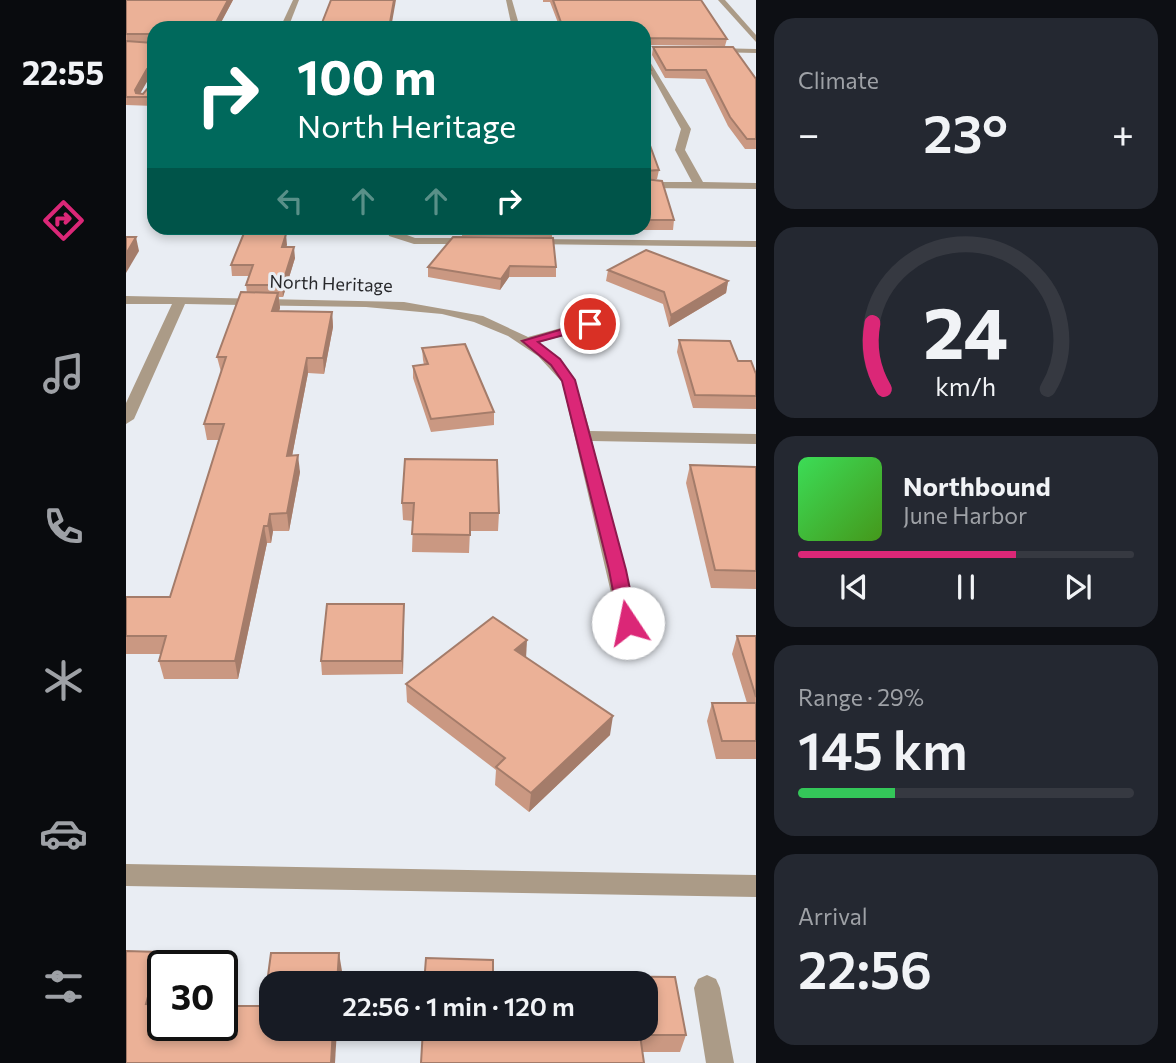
<!DOCTYPE html>
<meta charset="utf-8">
<style>
:root{--surface:#171b24;--page:#242831;--text:#f1f3f6;--muted:#9ea1a6;--line:#363941;--accent:#db2777}
body{margin:0;font-family:Commissioner,sans-serif;background:var(--page);color:var(--text);height:100vh;display:flex;flex-direction:column;font-size:26px;white-space:nowrap}
*{box-sizing:border-box;margin:0}
p{font-size:23px;color:var(--muted)}
.icon{flex:none;width:38px;height:38px;fill:none;stroke:currentColor;stroke-width:2;stroke-linecap:round;stroke-linejoin:round}
.map{position:relative;flex:1;overflow:hidden}
.sheet{display:flex;flex-direction:column;gap:18px;padding:18px;background:#0d0f14;width:420px}
.sheet>*{flex:none}
.banner{position:absolute;left:21px;top:21px;width:504px;height:214px;border-radius:21px;box-shadow:0 4px 10px #0003;background:#00695c;color:#fff;overflow:hidden}
.speed{position:absolute;left:21px;top:950px;display:flex;gap:14px;font-size:35px;font-weight:700;text-align:center}
.speed>*{display:grid;place-content:center;width:91px;height:91px;border-radius:50%;background:var(--surface);box-shadow:0 4px 10px #0003;line-height:1}
.speed .limit{border:4px solid #111;border-radius:10px;background:#fff;color:#111}
.pin{position:absolute;display:grid;place-items:center;width:60px;height:60px;color:#fff;margin:-30px;border:4px solid #fff;border-radius:50%;box-shadow:0 2px 7px #0007}
.me{position:absolute;width:77px;margin:-38px;rotate:349deg;stroke-linejoin:round;filter:drop-shadow(0 0 5px #0008)}
.turn{display:flex;align-items:center;gap:24px;height:147px;padding:0 35px;font-size:32px}
.turn .icon{width:91px;height:91px;stroke-width:2.5}
.turn b{display:block;font-size:49px;line-height:60px}
.lanes{display:flex;align-items:center;height:66px;padding:0 35px;background:#0003;justify-content:center;gap:35px;direction:ltr}
.lanes .off{opacity:.35}
.big{font-size:52px;font-weight:600;line-height:1.1}
.sheet .widget{flex:1;display:flex;flex-direction:column;justify-content:center;gap:10px;min-width:0;padding:0 24px;border-radius:21px;background:var(--page)}
.sheet .dial{align-items:center;gap:0}
.dial svg{height:182px;overflow:visible;fill:none;stroke:var(--line);stroke-width:7;stroke-linecap:round;text-anchor:middle}
.dial text{fill:var(--text);stroke:none}
.song{display:flex;align-items:center;gap:21px}
.cover{width:84px;height:84px;border-radius:10px;background:linear-gradient(135deg,hsl(130 70% 55%),hsl(100 70% 35%))}
.played{height:7px;border-radius:4px;background:linear-gradient(90deg,var(--accent) 65%,var(--line) 65%)}
.keys{display:flex;justify-content:space-around;direction:ltr}
.heat{display:flex;justify-content:space-between;align-items:center;font-size:38px;direction:ltr}
.charge{height:10px;border-radius:5px;background:linear-gradient(90deg,#34c759 29%,var(--line) 0)}
.trip{position:absolute;left:133px;top:971px;width:399px;height:70px;border-radius:21px;background:var(--surface);box-shadow:0 4px 10px #0003;font-weight:600;line-height:70px;text-align:center}
main{display:flex;flex:1;min-height:0}
.tabs{display:flex;flex-direction:column;width:126px;justify-content:space-around;align-items:center;background:#090b0e;color:var(--muted)}
.tabs .icon{width:49px;height:49px}
.tabs .active{color:var(--accent)}
.tabs b{font-size:32px;color:var(--text)}
.map>svg:first-child{display:block}
.lines{fill:none;stroke-linecap:round;stroke-linejoin:round}
.minor{fill:#ab9b87;fill-rule:evenodd}
.wall{fill:#ca9882}
.shaded-wall{fill:#a47c6a}
.building{fill:#ebb197;stroke:#a47c6a;stroke-width:2}
.route{fill:#db2777;stroke:#8e194d;stroke-width:2}
.labels{text-anchor:middle;stroke-width:6;stroke-linejoin:round;paint-order:stroke}
.far-street-label{font-size:18px;fill:#28292c;stroke:#e9edf3}
</style>
<main>
<nav class="tabs">
<b>22:55</b>
<svg class="icon active" aria-label="directions" viewBox="0 0 24 24"><path d="M12 3l9 9-9 9-9-9zM9 14v-3h6M13 9l2 2-2 2"/></svg>
<svg class="icon" aria-label="music" viewBox="0 0 24 24"><path d="M9 18V5l10-2v13"/><circle cx="6" cy="18" r="3"/><circle cx="16" cy="16" r="3"/></svg>
<svg class="icon" aria-label="phone" viewBox="0 0 24 24"><path d="M5 4h4l2 5-3 2q2 4 5 5l2-3 5 2v4C11 20 4 13 5 4z"/></svg>
<svg class="icon" aria-label="climate" viewBox="0 0 24 24"><path d="M12 3v18M4 7l16 10M4 17L20 7"/></svg>
<svg class="icon" aria-label="car" viewBox="0 0 24 24"><path d="M5 17H2v-5l4-1 3-4h7l3 4 3 1v5h-3M9 17h6M6 11h13"/><circle cx="7" cy="17" r="2"/><circle cx="17" cy="17" r="2"/></svg>
<svg class="icon" aria-label="filters" viewBox="0 0 24 24"><path d="M4 7h16M4 17h16"/><circle cx="9" cy="7" r="2"/><circle cx="15" cy="17" r="2"/></svg>
</nav>
<div class="map">
<svg width="630" height="1063" viewBox="0 0 630 1063">
<rect width="100%" height="100%" fill="#e9edf3"/>
<g class="lines">
<!-- minor -->
<g class="minor">
<polygon points="167,0 173,0 162,28 154,28"/>
<polygon points="380,0 386,0 394,28 386,28"/>
<polygon points="592,0 599,0 630,35 630,42"/>
<polygon points="588,48 630,49 630,53 585,52"/>
<polygon points="518,52 565,129 559,150 577,182 630,183 630,189 518,188 518,182 566,182 549,150 555,129 518,61"/>
<polygon points="261,228 272,228 273,232 289,238 347,238 353,241 347,244 288,244 263,236"/>
<polygon points="406,239 630,241 630,247 402,244 402,240"/>
<path d="M0,296L278,302L357,316L402,337L464,320L471,324L469,327L411,343C450,369 452,389 464,431L630,434V444L466,441L512,623L509,628H495L492,623L436,382L412,356L382,336L348,322L316,314L240,307L59,304L8,419L0,424V403L46,304H0Z"/>
<polygon points="0,864 630,875 630,897 0,886"/>
<polygon points="581,975 590,979 594,988 608,1063 580,1063 568,988 572,979"/>
</g>
</g>
<!-- wall -->
<g class="wall">
<polygon points="0,0 107,0 92,28 28,28 28,76 23,78 14,94 17,94 28,81 28,106 0,105"/>
<polygon points="417,0 575,0 601,39 599,46 518,45 518,28 434,28 424,2 417,2"/>
<polygon points="527,47 630,79 630,149 619,149 602,126 579,79 539,78 526,55"/>
<polygon points="518,56 525,70 524,78 518,78"/>
<polygon points="518,129 533,170 531,179 526,180 548,220 547,230 492,230 491,228 518,228"/>
<polygon points="336,228 426,228 426,237 336,236"/>
<polygon points="160,234 160,247 169,258 157,297 153,297 154,308 153,311 206,312 207,327 198,374 182,373 166,456 174,472 163,531 147,531 145,543 141,543 112,679 38,679 33,661 35,654 0,654 0,597 44,597 93,440 81,440 78,424 95,372 91,357 121,293 120,285 123,276 106,276 105,265"/>
<polygon points="327,237 430,267 430,277 383,277 374,290 302,277 302,267"/>
<polygon points="482,270 602,281 600,293 543,327 537,304 480,281"/>
<polygon points="553,340 630,374 630,409 567,408 551,352"/>
<polygon points="296,348 368,412 368,425 305,432 287,378 287,366 298,365 297,360"/>
<polygon points="279,459 373,513 372,531 344,531 343,553 286,552 287,521 277,520 276,503"/>
<polygon points="564,465 630,467 630,589 585,588 560,483"/>
<polygon points="278,604 277,674 196,675 195,661"/>
<polygon points="611,636 630,636 630,759 590,759 581,721 586,703 621,703 606,654"/>
<polygon points="400,657 484,735 403,812 369,785 370,770 281,702 280,684"/>
<polygon points="436,976 549,977 560,1035 554,1052 516,1052 518,1063 295,1063 297,1029 520,1029 520,984 435,984"/>
</g>
<!-- shaded-wall -->
<g class="shaded-wall">
<polygon points="102,0 107,0 92,28 87,28"/>
<polygon points="268,0 270,0 265,28 263,28"/>
<polygon points="27,68 28,76 23,78 12,97 10,97 9,90 21,69"/>
<polygon points="160,234 161,245 157,258 156,247"/>
<polygon points="10,237 13,251 0,273 0,254"/>
<polygon points="168,247 169,258 157,297 156,285"/>
<polygon points="384,266 383,277 374,290 375,279"/>
<polygon points="602,281 600,293 543,327 545,315"/>
<polygon points="152,293 154,308 148,327 146,311"/>
<polygon points="206,312 207,327 198,374 197,358"/>
<polygon points="181,358 182,373 163,472 161,456"/>
<polygon points="172,455 174,472 163,531 161,513"/>
<polygon points="144,514 147,531 145,543 142,526"/>
<polygon points="138,526 141,543 112,679 109,661"/>
<polygon points="278,604 278,617 277,674 276,661"/>
<polygon points="401,640 400,659 389,650"/>
<polygon points="487,716 484,735 403,812 405,793"/>
<polygon points="34,952 39,966 37,966 37,982 27,1021 20,1004"/>
<polygon points="213,953 216,971 215,984 211,984"/>
<polygon points="207,1029 211,1029 209,1063 205,1063"/>
</g>
<!-- building -->
<g class="building">
<polygon points="0,0 102,0 87,28 28,28 28,34 0,34"/>
<polygon points="205,0 268,0 263,28 194,28"/>
<polygon points="427,0 575,0 601,39 519,38 518,43 518,28 437,28"/>
<polygon points="28,37 28,76 27,68 21,69 9,90 10,93 17,94 28,81 28,97 0,97 0,41 27,43"/>
<polygon points="527,47 607,47 630,79 630,139 621,139 604,117 580,70 540,70"/>
<polygon points="518,56 525,70 518,70"/>
<polygon points="518,129 533,170 518,171"/>
<polygon points="518,179 536,181 548,220 518,220"/>
<polygon points="118,233 160,234 156,247 168,247 156,285 120,285 127,265 105,265"/>
<polygon points="0,237 10,237 0,254"/>
<polygon points="327,237 427,238 430,267 384,266 375,279 302,267"/>
<polygon points="520,250 602,281 545,315 538,292 482,270"/>
<polygon points="115,292 152,293 146,311 206,312 197,358 181,358 161,456 172,455 161,513 144,514 142,526 138,526 109,661 33,661 40,636 0,636 0,597 44,597 98,424 78,424 100,357 91,357"/>
<polygon points="553,340 604,341 612,361 625,361 630,374 630,396 569,395"/>
<polygon points="339,344 368,412 305,419 287,366 302,364 296,348"/>
<polygon points="279,459 371,460 373,513 344,513 344,535 286,534 288,503 276,503"/>
<polygon points="564,465 630,467 630,571 589,570"/>
<polygon points="201,604 278,604 276,661 195,661"/>
<polygon points="367,617 401,640 389,650 487,716 405,793 370,767 379,758 280,684"/>
<polygon points="611,636 630,636 630,697"/>
<polygon points="586,703 630,703 630,741 596,741"/>
<polygon points="0,951 34,952 20,1004 37,1005 37,1026 96,1026 96,1006 138,1006 145,953 213,953 211,984 145,984 145,1029 207,1029 205,1063 0,1063"/>
<polygon points="300,958 367,960 367,984 298,984"/>
<polygon points="436,976 549,977 560,1035 514,1035 518,1063 295,1063 297,1029 520,1029 520,984 437,984"/>
</g>
<!-- route -->
<polygon class="route" points="464,321 470,324 468,327 412,342 434,359 449,380 500,570 511,623 502,630 493,623 483,570 436,381 425,365 396,341"/>
<g class="labels">
<!-- far-street labels -->
<g class="far-street-label">
<text transform="translate(205 284) rotate(2)" y="6">North Heritage</text>
</g>
</g>
</svg>
<div class="speed"><div class="limit">30</div></div>
<div class="pin" style="left:464px;top:324px;background:#d93025"><svg class="icon" aria-label="arrive" viewBox="0 0 24 24"><path d="M6 21V4h12l-3 4 3 4H6"/></svg></div>
<svg class="me" style="left:502px;top:623px" viewBox="-20 -20 40 40"><circle r="19" fill="#fff"/><path d="M0-13L10 11 0 6-10 11z" fill="#db2777"/></svg>
<div class="trip">22:56 · 1 min · 120 m</div>
<div class="banner">
<div class="turn"><svg class="icon" aria-label="right" viewBox="0 0 24 24"><path d="M7 20v-9h11M14 6l5 5-5 5"/></svg><div><b>100 m</b>North Heritage</div></div>
<div class="lanes"><svg class="icon off" aria-label="left" viewBox="0 0 24 24"><path d="M17 20v-9H6M10 6l-5 5 5 5"/></svg><svg class="icon off" aria-label="ahead" viewBox="0 0 24 24"><path d="M12 20V5M6 11l6-6 6 6"/></svg><svg class="icon off" aria-label="ahead" viewBox="0 0 24 24"><path d="M12 20V5M6 11l6-6 6 6"/></svg><svg class="icon" aria-label="right" viewBox="0 0 24 24"><path d="M7 20v-9h11M14 6l5 5-5 5"/></svg></div>
</div>
</div>
<section class="sheet">
<div class="widget"><p>Climate</p>
<div class="heat"><a>−</a><b class="big">23°</b><a>+</a></div>
</div>
<div class="widget dial"><svg viewBox="0 0 100 80">
<path d="M14 69A42 42 0 1 1 86 69"/>
<path d="M14 69A42 42 0 0 1 9 40" stroke="#db2777"/>
<text x="50" y="56" font-size="32" font-weight="700">24</text>
<text x="50" y="72" font-size="11">km/h</text>
</svg></div>
<div class="widget">
<div class="song"><i class="cover"></i><div><b>Northbound</b><p>June Harbor</p></div></div>
<div class="played"></div>
<div class="keys"><svg class="icon" aria-label="previous" viewBox="0 0 24 24"><path d="M18 5L8 12l10 7zM5 5v14"/></svg><svg class="icon" aria-label="pause" viewBox="0 0 24 24"><path d="M8 5v14M16 5v14"/></svg><svg class="icon" aria-label="next" viewBox="0 0 24 24"><path d="M6 5l10 7-10 7zM19 5v14"/></svg></div>
</div>
<div class="widget"><p>Range · 29%</p><b class="big">145 km</b><div class="charge"></div></div>
<div class="widget"><p>Arrival</p><b class="big">22:56</b></div>
</section>
</main>
